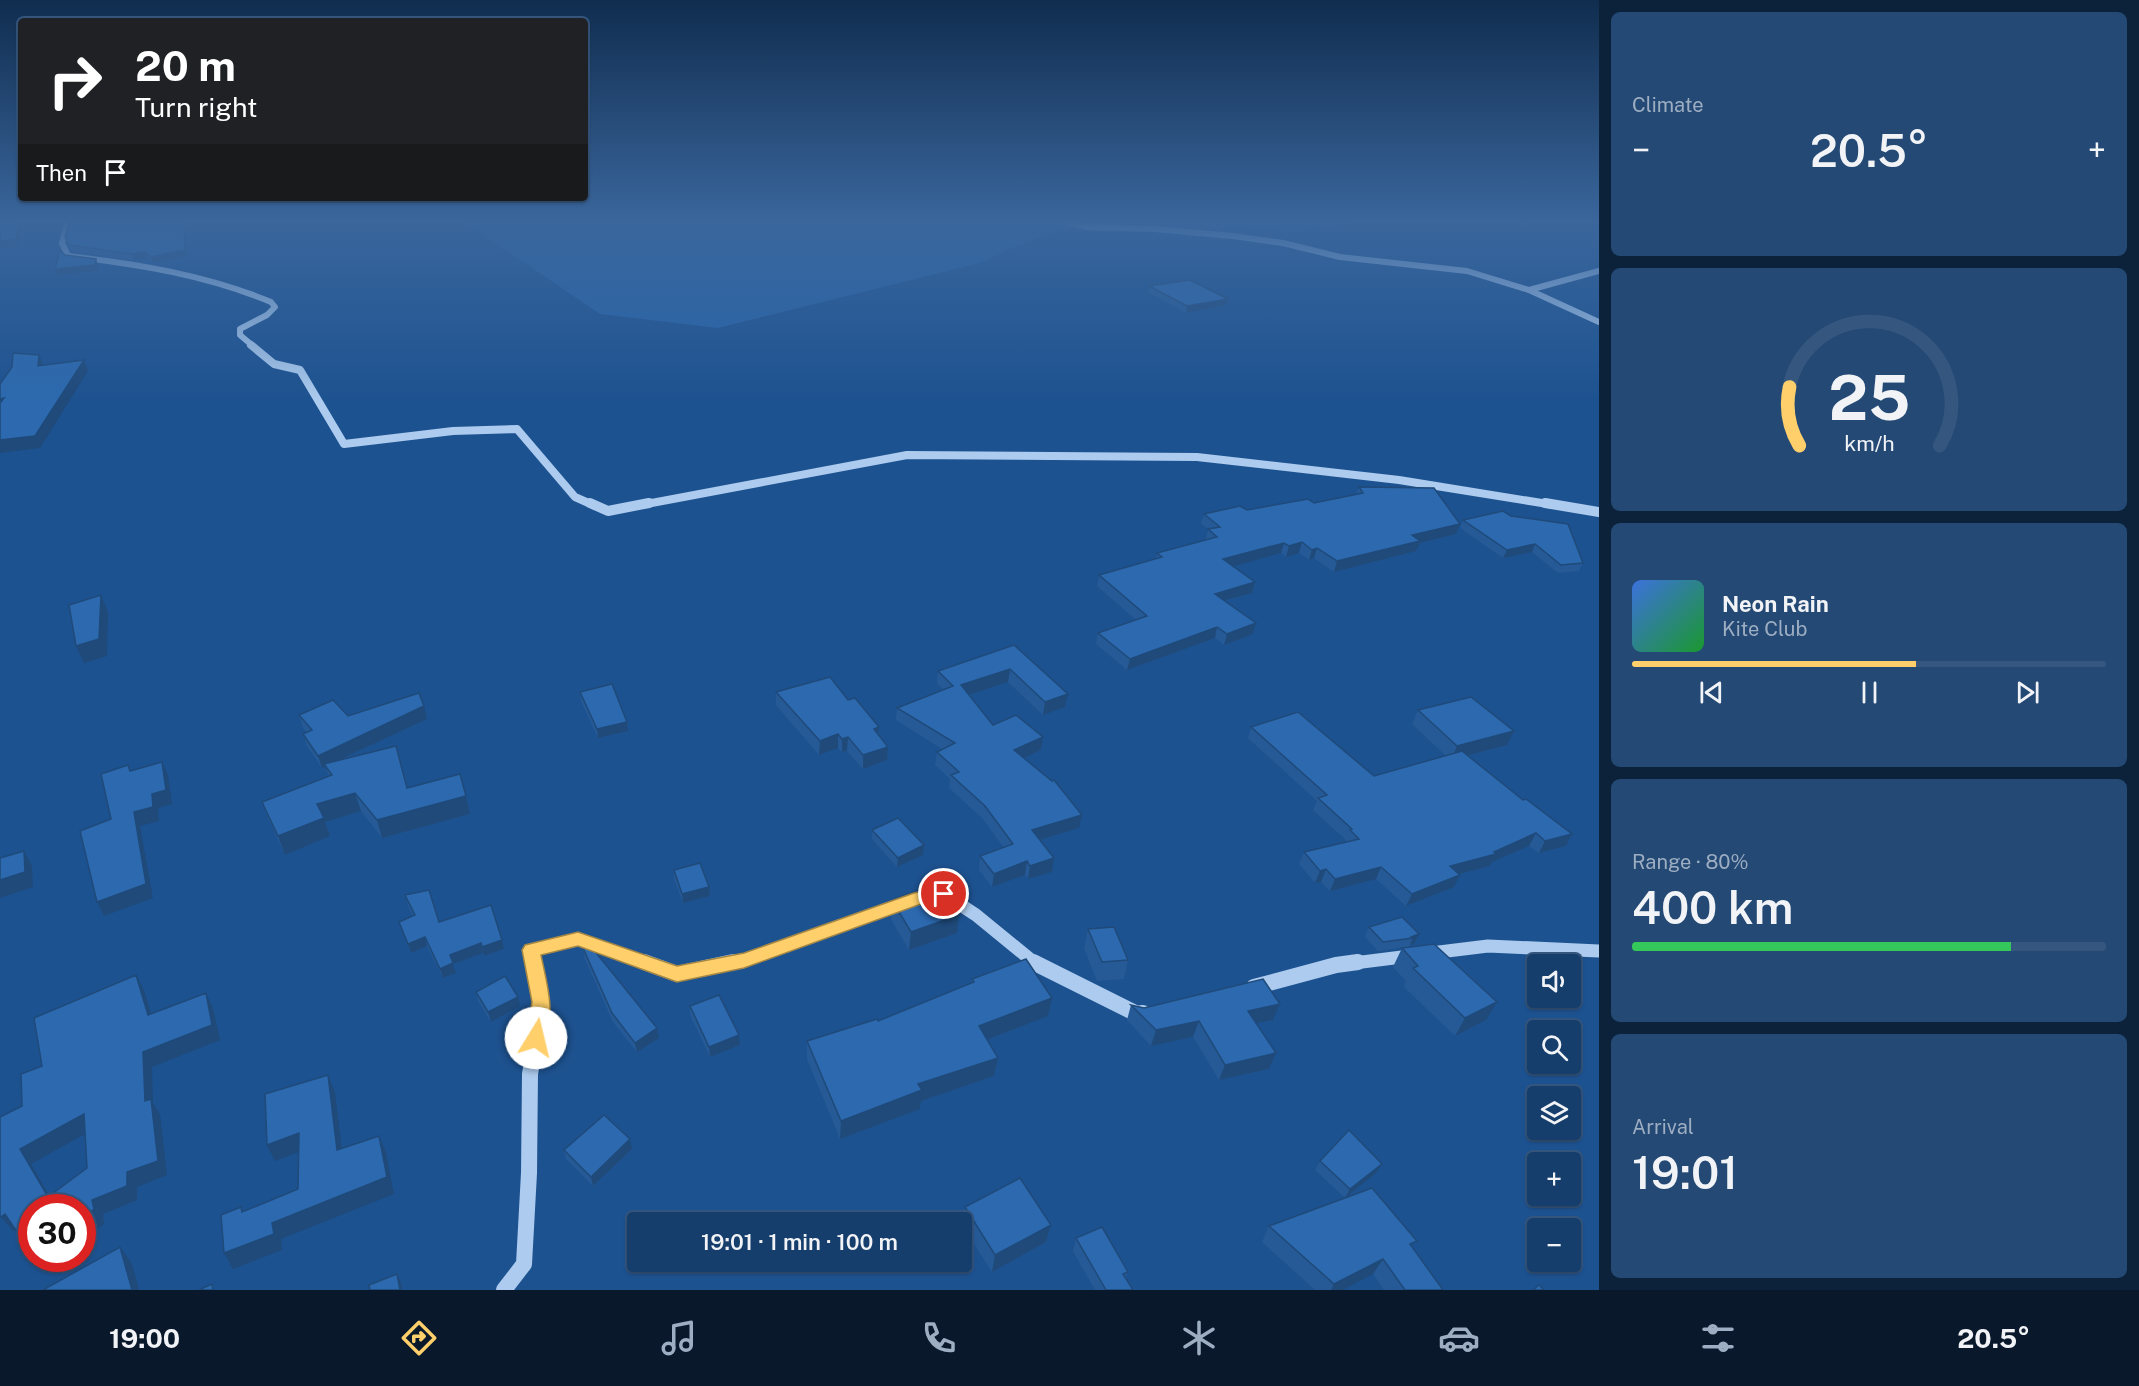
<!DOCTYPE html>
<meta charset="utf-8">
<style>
:root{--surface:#163e6c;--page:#234974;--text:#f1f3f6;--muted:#9eaec2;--line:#35577f;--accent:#fecf6a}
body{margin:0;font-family:"Public Sans",sans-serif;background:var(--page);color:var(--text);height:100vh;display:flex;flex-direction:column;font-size:22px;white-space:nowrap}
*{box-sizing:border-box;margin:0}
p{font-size:20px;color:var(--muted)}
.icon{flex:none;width:33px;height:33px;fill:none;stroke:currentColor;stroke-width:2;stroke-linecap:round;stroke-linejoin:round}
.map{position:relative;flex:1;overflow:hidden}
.sheet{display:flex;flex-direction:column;gap:12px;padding:12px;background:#0c223b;width:540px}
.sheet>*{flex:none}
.banner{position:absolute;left:18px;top:18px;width:570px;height:183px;border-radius:6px;box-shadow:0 2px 4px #0004,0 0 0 2px var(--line);background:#202124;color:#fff;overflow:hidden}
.controls{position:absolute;left:1527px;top:954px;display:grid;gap:12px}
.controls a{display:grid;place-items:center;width:54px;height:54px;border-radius:6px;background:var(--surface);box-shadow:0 2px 4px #0004,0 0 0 2px var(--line);font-size:30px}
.speed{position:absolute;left:18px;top:1194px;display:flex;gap:12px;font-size:30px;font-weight:700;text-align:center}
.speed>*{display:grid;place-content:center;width:78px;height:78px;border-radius:50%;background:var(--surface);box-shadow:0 2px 4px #0004,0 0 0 2px var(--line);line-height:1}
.speed .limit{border:9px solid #d22;background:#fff;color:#111}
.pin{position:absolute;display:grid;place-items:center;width:51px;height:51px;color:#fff;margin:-26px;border:3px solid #fff;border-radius:50%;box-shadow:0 2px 6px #0007}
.me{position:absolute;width:66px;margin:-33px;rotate:9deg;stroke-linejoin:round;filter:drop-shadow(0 0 4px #0008)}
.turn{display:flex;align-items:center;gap:21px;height:126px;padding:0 18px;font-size:27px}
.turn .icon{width:78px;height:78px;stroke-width:2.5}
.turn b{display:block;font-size:42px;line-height:51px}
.then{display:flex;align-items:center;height:57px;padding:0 18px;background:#0003;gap:12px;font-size:22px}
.big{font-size:45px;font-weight:600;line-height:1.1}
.sheet .widget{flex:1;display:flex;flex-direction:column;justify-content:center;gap:9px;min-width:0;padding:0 21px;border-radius:9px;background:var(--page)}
.sheet .dial{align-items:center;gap:0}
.dial svg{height:156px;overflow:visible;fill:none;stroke:var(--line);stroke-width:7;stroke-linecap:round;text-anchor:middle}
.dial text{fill:var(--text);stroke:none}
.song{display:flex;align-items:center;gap:18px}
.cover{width:72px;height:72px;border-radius:9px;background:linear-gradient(135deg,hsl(220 70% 55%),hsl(130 70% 35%))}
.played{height:6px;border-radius:3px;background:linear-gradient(90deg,var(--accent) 60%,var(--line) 60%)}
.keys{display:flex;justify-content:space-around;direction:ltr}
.heat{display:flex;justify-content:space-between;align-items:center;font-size:33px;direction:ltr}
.charge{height:9px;border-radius:4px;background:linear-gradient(90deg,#34c759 80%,var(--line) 0)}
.trip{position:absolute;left:627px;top:1212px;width:345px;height:60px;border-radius:6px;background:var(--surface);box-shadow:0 2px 4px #0004,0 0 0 2px var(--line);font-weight:600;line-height:60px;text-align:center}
.tab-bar{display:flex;height:96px;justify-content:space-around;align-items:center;background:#09192b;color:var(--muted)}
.tab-bar .icon{width:42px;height:42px}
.tab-bar .active{color:var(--accent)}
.tab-bar b{font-size:27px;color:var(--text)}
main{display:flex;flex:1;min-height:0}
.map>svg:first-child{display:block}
.green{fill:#2664a9}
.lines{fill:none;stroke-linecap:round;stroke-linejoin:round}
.minor-far4{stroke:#accbee;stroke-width:6}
.minor-far3{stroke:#accbee;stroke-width:8}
.minor-far2{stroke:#accbee;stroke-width:10}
.minor-far1{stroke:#accbee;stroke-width:13}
.minor{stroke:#accbee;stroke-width:16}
.wall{fill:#265a96}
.shaded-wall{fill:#1f4a7a}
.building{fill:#2c69ae;stroke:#1f4a7a;stroke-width:1.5;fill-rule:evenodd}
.route{fill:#fecf6a;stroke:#a58745;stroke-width:1.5}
</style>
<main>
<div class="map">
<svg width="1599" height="1290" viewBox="0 0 1599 1290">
<rect width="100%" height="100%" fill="#1d5290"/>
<!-- green -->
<polygon class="green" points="463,221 1357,221 1306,231 1160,227 1054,230 980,263 718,328 600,314"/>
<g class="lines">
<!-- minor-far4 -->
<g class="minor-far4">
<path d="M68,221L62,243L68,256C138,264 206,275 271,302L275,307L267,315L240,329V335L253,346"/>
<polyline points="1065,221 1087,227 1155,229 1233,236 1283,243 1340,257 1467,271 1529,290 1599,322"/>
<polyline points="1529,290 1599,271"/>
</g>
<!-- minor-far3 -->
<g class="minor-far3">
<polyline points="251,345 274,364 300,370 344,444 453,431 517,429 575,497 593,505"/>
<polyline points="641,505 907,455 1197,457 1399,480 1554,505"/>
</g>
<!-- minor-far2 -->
<g class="minor-far2">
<polyline points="590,503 608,511 649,503"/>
<polyline points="1545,503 1599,512"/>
</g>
<!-- minor-far1 -->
<g class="minor-far1">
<polyline points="936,895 944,894 976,915 1036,964"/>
<polyline points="1431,953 1488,946 1599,951"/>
<polyline points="534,964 531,950 578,939 648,964"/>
<polyline points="726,964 744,960 904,903"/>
<polyline points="1346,964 1410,956"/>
</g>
<!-- minor -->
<g class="minor">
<polyline points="644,962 677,974 733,962"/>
<polyline points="1033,962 1137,1014 1143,1013"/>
<polyline points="1254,987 1336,965 1358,962"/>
<polyline points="504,1290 524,1264 529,1173 530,1074 542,1002 534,962"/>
</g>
</g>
<!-- wall -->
<g class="wall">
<polygon points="70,221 186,221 186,256 153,263 147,258 134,260 72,251 65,237"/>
<polygon points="1149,286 1226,305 1186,313 1148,292"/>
<polygon points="1359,487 1456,534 1420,543 1416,551 1334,572 1314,558 1309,560 1299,553 1286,557 1281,553 1233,566 1255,582 1252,593 1225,601 1256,623 1253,634 1224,645 1215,638 1127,670 1096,644 1098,633 1136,620 1097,586 1099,575 1156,559 1157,553 1207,540 1206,539 1208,529 1201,524 1204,514 1314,503 1356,494"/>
<polygon points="1503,511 1583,563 1579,571 1558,573 1532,552 1503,558 1460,528 1463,520"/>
<polygon points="1014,645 1065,707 1043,715 1008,682 969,695 993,725 1041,750 1024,758 1079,828 1040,840 1052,872 1028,879 1025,875 992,887 979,870 980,856 1004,848 983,819 949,788 950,779 935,765 937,752 942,749 896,720 897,708 943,689 937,684 938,671"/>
<polygon points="580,692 628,731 598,738 581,701"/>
<polygon points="776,692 848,700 879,727 879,735 888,747 887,760 863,769 847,751 842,752 838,748 819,755 776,705"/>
<polygon points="1418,710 1507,745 1467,756 1523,800 1572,834 1566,846 1539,853 1529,846 1492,862 1490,866 1460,874 1460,875 1454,887 1406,906 1376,879 1330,891 1321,882 1315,883 1299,864 1304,852 1345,842 1346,840 1313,810 1317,801 1248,738 1251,727 1374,776 1446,756 1412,724"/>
<polygon points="299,715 427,719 341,759 407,788 466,796 470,814 382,838 361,811 325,822 330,836 285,855 269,820 262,802 329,776 326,767 322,768 307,746 303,734 307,732 303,728"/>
<polygon points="872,830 924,845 923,855 897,867 872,839"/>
<polygon points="674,870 709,887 710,896 683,903 674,879"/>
<polygon points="405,895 439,922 502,940 504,949 484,956 483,953 453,964 456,973 443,978 427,946 411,953 399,922 413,916 408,905"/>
<polygon points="892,900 957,933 909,950 891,919"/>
<polygon points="1369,927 1419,934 1414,944 1410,945 1408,947 1378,951 1365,937"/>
<polygon points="1088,929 1128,960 1124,979 1097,981 1084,948"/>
<polygon points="583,948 659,1038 637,1052 613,1022 584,957"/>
<polygon points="1402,948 1486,1020 1455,1036 1404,987 1406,981 1393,967"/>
<polygon points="972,979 1048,1016 987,1040 998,1058 994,1076 921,1101 920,1109 840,1139 807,1059 807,1041 878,1021 971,983"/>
<polygon points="476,992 520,1006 491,1022 478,1001"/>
<polygon points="1280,1004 1273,1020 1257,1023 1269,1069 1219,1080 1193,1037 1151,1046 1127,1020 1131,1005 1144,1008"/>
<polygon points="690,1006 739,1035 740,1045 710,1057 690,1015"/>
<polygon points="632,1149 593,1186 566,1159 564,1150"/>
<polygon points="1320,1161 1376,1173 1345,1198 1413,1247 1443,1290 1384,1290 1373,1274 1343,1290 1315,1290 1262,1242 1269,1226 1345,1198 1315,1170"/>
<polygon points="965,1207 1051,1225 1046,1242 992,1272 962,1225"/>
<polygon points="1076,1238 1128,1272 1126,1278 1133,1290 1095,1290 1073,1251"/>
</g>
<!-- shaded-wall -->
<g class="shaded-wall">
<polygon points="20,221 24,221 18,245 0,248 0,241"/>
<polygon points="184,221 186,222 186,256 153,263 151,257"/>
<polygon points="145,252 147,258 134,260 132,254"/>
<polygon points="96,259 98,265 97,271 58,275 55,269"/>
<polygon points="1228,299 1226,305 1186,313 1187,306"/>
<polygon points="39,355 44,367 38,366"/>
<polygon points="84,360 88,371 40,448 0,453 0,440"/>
<polygon points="1460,524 1456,534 1420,543 1416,551 1334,572 1337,561 1412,535"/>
<polygon points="1302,542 1299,553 1286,557 1289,546"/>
<polygon points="1284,543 1281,553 1221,570 1223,559"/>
<polygon points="1535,544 1532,552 1503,558 1507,550"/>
<polygon points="1317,548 1314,558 1309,560 1312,550"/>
<polygon points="1255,582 1252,593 1212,604 1215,594"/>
<polygon points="101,595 108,612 107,656 84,663 76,646"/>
<polygon points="1256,623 1253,634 1224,645 1227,634"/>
<polygon points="1217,627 1215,638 1127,670 1130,659"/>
<polygon points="1010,669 1008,682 960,698 961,685"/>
<polygon points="1068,694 1065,707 1043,715 1045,702"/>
<polygon points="424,706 427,719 326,766 324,764 326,767 322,768 318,756"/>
<polygon points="627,722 628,731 598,738 597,729"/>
<polygon points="879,727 878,741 874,729"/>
<polygon points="1514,731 1507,745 1451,760 1457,746"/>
<polygon points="838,734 838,748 819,755 820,741"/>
<polygon points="848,737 847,751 842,752 842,739"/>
<polygon points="1043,737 1041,750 1012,764 1014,750"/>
<polygon points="888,747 887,760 863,769 863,755"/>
<polygon points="162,762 168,775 172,804 158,808 159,821 140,826 153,898 104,916 97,902 134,812 152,794"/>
<polygon points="355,793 361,811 325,822 330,836 285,855 278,836 317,804"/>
<polygon points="466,796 470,814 382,838 377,820"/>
<polygon points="1082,815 1079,828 1030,843 1032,830"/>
<polygon points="1536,833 1529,846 1492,862 1490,866 1444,878 1450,866 1494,852"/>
<polygon points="1572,834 1566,846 1539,853 1545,841"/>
<polygon points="924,845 923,855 897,867 898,858"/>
<polygon points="24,851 32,866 33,887 0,898 0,880"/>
<polygon points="1054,858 1052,872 1028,879 1030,866"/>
<polygon points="1027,861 1025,875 992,887 994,874"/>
<polygon points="1381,867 1376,879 1330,891 1335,879"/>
<polygon points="1326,869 1321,882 1315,883 1320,871"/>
<polygon points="1460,875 1454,887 1406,906 1412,894"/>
<polygon points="709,887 710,896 683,903 682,894"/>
<polygon points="959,915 957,933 909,950 911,932"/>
<polygon points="1419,934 1414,944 1410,945 1413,938 1411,937"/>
<polygon points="425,937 427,946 411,953 408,944"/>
<polygon points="502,940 504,949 484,956 482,947"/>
<polygon points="481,943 483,953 453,964 456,973 443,978 440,969 450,955"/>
<polygon points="136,975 144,990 156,1030 148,1015"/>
<polygon points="206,993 213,1008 220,1040 152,1067 153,1103 160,1114 167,1175 137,1187 137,1200 103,1214 104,1224 82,1240 82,1218 92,1200 127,1172 145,1101 143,1052"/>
<polygon points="518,997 520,1006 491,1022 488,1012"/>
<polygon points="1052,998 1048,1016 976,1044 979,1026"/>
<polygon points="1497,1002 1486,1020 1455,1036 1465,1018"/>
<polygon points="1280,1004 1273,1020 1242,1026 1248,1011"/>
<polygon points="1199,1021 1193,1037 1151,1046 1156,1030"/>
<polygon points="657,1028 659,1038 637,1052 635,1043"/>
<polygon points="739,1035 740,1045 710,1057 709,1047"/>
<polygon points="1276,1053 1269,1069 1219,1080 1225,1065"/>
<polygon points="998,1058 994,1076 921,1101 920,1109 840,1139 841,1121 918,1084"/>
<polygon points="328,1075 335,1092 344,1167 337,1150"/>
<polygon points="84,1114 94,1129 31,1164 56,1208 48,1197 20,1149"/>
<polygon points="299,1133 307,1149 275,1161 267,1145"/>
<polygon points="379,1136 386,1152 394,1194 281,1239 282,1250 233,1269 224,1253 272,1223"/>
<polygon points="630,1139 632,1149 593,1186 591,1177"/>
<polygon points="1382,1164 1376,1173 1345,1198 1350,1189"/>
<polygon points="5,1214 17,1229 13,1231 1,1217"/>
<polygon points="1051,1225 1046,1242 992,1272 995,1255"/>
<polygon points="120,1247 132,1264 139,1290 132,1290"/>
<polygon points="35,1258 59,1258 44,1270"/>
<polygon points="1383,1259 1373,1274 1343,1290 1331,1290 1334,1284"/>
<polygon points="397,1274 401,1283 402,1290 400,1290"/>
</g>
<!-- building -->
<g class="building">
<polygon points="0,221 20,221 16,239 0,241"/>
<polygon points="70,221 184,221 185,250 151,257 145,252 132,254 69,245 65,237"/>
<polygon points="60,250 65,255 96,259 95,265 55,269"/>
<polygon points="1190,280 1228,299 1187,306 1149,286"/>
<polygon points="13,353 39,355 38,366 84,360 35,436 0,440 0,403 4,398 0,399 0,384 12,367"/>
<polygon points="1359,487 1434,488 1460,524 1412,535 1420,541 1337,561 1317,548 1312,550 1302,542 1289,546 1284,543 1223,559 1255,582 1215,594 1256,623 1227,634 1217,627 1130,659 1098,633 1147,616 1099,575 1162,557 1157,553 1217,537 1208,529 1220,527 1204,514 1240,506 1247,510 1308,499 1314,503 1363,493"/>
<polygon points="1503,511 1511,516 1568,524 1583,563 1561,565 1535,544 1507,550 1463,520"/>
<polygon points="101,595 99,639 76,646 69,605"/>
<polygon points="1014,645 1068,694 1045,702 1010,669 961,685 993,725 1016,715 1043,737 1014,750 1052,781 1054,780 1082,815 1032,830 1054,858 1030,866 1027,861 994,874 980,856 1013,844 985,806 951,775 959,772 937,752 955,743 897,708 953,686 938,671"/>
<polygon points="830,677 848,700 855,698 879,727 874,729 888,747 863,755 848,737 842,739 838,734 820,741 776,692"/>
<polygon points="612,684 627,722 597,729 580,692"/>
<polygon points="419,693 424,706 318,756 303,734 312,730 299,715 333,700 348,716"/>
<polygon points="1471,697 1514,731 1457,746 1418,710"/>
<polygon points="1298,712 1374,776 1462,751 1523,800 1526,799 1572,834 1545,841 1536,833 1494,852 1496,854 1450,866 1460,875 1412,894 1381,867 1335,879 1326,869 1320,871 1304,852 1359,839 1350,830 1352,829 1318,798 1327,795 1251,727"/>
<polygon points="396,746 407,788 460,774 466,796 377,820 355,793 317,804 324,818 278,836 262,802 332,775 324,764"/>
<polygon points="162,762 166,790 152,794 153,807 134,812 146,884 97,902 80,831 111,819 101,774 128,765 130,771"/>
<polygon points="898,818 924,845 898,858 872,830"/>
<polygon points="24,851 25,872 0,880 0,858"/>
<polygon points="700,863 709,887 682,894 674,870"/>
<polygon points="941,885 959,915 911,932 892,900 929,886"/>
<polygon points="429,890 439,922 491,905 502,940 482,947 481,943 450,955 453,963 440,969 425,937 408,944 399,922 415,915 405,895"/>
<polygon points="1402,917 1419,934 1411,937 1413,938 1383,942 1369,927"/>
<polygon points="1114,927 1128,960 1102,962 1088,929"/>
<polygon points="589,944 657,1028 635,1043 612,1013 583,948"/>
<polygon points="1434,944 1497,1002 1465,1018 1413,968 1418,966 1402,948"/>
<polygon points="1026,959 1052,998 979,1026 998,1058 918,1084 922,1090 841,1121 807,1041 877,1019 878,1021 974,982 972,979"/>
<path d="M136,975L148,1015L206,993L212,1025L143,1052L145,1101L151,1099L158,1161L127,1172V1186L92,1200L94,1209L82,1218V1208H32V1254L5,1214L1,1217L0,1215V1117L22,1106L21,1074L42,1066L34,1018ZM84,1114L87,1168L48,1197L20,1149Z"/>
<polygon points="505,976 518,997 488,1012 476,992"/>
<polygon points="1263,979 1280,1004 1248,1011 1276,1053 1225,1065 1199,1021 1156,1030 1131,1005 1144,1008"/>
<polygon points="719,995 739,1035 709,1047 690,1006"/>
<polygon points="328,1075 337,1150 379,1136 387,1177 272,1223 274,1234 224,1253 221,1215 241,1207 242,1212 298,1189 299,1133 267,1145 265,1094"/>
<polygon points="604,1115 630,1139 591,1177 564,1150"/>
<polygon points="1349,1130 1382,1164 1350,1189 1320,1161"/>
<polygon points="1020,1178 1051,1225 995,1255 965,1207"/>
<polygon points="1372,1188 1417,1241 1410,1244 1443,1290 1405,1290 1383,1259 1334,1284 1269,1226"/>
<polygon points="1102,1227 1128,1272 1123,1274 1133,1290 1106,1290 1076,1238"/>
<polygon points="120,1247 132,1290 43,1290"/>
<polygon points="397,1274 400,1290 370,1290 369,1285"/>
<polygon points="212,1284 213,1290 199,1290"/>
<polygon points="1539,1285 1544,1290 1533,1290"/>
</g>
<!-- sky -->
<linearGradient id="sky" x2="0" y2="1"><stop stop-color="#102d4f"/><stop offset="0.55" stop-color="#3a669c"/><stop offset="1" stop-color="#3a669c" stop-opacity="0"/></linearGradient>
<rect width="1599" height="401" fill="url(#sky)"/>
<!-- route -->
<path class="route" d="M944,887L950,889L953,894L950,899L921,904L744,968L677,982L578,946L541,955C547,984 557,1015 543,1044L536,1047L529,1044L526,1038L532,1002L522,950L525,945L578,932L677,966L744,953L914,893Z"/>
</svg>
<div class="controls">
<a><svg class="icon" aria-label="sound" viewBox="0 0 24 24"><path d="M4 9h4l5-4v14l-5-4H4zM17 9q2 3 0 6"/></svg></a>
<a><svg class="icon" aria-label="search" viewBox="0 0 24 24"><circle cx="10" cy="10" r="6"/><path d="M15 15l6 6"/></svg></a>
<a><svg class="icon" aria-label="layers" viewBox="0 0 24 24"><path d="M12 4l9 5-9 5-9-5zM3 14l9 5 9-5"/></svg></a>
<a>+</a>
<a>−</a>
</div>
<div class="speed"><div class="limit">30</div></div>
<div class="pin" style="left:944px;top:894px;background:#d93025"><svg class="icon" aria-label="arrive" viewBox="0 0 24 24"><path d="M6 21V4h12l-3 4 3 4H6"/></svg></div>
<svg class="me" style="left:536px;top:1038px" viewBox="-20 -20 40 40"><circle r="19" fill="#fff"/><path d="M0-13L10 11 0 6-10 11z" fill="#fecf6a"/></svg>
<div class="trip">19:01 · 1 min · 100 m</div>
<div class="banner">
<div class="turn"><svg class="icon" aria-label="right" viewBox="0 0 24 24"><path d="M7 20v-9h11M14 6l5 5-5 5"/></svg><div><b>20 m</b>Turn right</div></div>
<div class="then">Then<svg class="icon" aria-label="arrive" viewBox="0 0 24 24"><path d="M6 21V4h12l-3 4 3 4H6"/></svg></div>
</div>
</div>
<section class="sheet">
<div class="widget"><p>Climate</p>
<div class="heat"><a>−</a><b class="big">20.5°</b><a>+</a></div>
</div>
<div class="widget dial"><svg viewBox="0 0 100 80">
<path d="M14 69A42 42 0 1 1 86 69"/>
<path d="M14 69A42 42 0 0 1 9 39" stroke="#fecf6a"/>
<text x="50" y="56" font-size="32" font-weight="700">25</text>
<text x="50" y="72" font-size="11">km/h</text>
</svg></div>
<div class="widget">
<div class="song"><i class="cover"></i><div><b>Neon Rain</b><p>Kite Club</p></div></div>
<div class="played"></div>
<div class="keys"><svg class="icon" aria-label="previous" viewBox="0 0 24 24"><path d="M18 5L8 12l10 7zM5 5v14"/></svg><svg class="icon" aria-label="pause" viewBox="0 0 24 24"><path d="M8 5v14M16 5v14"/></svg><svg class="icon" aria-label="next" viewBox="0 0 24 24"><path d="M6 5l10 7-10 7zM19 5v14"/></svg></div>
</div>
<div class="widget"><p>Range · 80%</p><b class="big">400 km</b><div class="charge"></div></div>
<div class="widget"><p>Arrival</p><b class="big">19:01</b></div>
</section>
</main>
<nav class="tab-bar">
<b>19:00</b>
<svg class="icon active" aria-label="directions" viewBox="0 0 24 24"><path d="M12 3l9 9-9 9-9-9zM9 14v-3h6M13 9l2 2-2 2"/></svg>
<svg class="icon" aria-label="music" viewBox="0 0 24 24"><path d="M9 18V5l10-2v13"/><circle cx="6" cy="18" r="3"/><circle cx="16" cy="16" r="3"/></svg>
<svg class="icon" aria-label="phone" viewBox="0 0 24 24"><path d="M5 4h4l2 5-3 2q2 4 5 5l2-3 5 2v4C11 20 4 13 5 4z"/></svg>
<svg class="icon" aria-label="climate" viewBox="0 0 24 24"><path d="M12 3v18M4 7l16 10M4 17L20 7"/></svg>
<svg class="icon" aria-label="car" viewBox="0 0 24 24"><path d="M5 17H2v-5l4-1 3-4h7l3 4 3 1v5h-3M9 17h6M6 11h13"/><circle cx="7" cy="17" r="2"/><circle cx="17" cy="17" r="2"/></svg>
<svg class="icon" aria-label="filters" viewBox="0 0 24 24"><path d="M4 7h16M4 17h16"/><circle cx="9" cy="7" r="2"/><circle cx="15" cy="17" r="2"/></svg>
<b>20.5°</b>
</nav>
